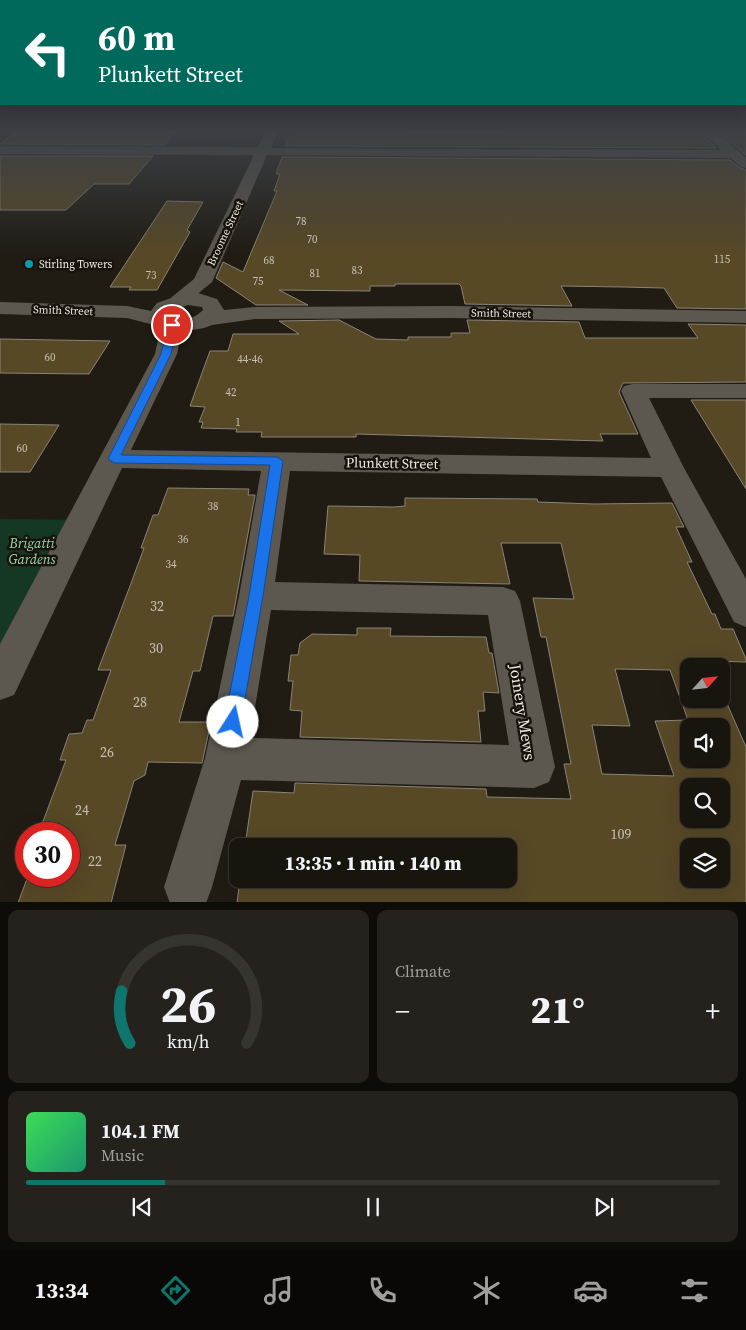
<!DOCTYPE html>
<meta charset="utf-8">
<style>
:root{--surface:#18150f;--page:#25221d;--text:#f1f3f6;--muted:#9f9f9e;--line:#36342f;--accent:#0f766e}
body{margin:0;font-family:"Source Serif 4",serif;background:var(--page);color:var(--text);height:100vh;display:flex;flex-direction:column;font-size:19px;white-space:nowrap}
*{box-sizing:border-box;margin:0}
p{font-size:16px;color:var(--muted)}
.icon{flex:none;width:28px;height:28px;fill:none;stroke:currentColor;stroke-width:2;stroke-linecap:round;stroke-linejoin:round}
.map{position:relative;height:902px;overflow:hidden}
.details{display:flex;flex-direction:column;gap:8px;padding:8px;background:#0d0c08;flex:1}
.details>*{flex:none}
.banner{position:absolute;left:0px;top:0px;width:746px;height:105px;box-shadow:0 5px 20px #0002,0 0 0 1px var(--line);background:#00695c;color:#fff;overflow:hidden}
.needle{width:32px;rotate:63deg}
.controls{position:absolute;left:680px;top:658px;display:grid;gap:10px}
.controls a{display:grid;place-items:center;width:50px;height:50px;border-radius:10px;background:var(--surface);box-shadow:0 5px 20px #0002,0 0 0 1px var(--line);font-size:25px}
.speed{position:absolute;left:15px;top:822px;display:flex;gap:10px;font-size:25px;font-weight:700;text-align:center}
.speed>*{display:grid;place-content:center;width:65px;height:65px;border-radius:50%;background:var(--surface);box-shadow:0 5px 20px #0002,0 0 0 1px var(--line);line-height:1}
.speed .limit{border:8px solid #d22;background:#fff;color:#111}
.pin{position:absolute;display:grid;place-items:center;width:42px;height:42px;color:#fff;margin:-21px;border:2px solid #fff;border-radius:50%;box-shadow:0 1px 5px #0007}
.me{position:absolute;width:55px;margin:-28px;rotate:10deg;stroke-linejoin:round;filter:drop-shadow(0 0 4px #0008)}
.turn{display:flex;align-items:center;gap:18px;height:105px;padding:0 15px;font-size:22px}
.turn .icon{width:65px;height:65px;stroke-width:2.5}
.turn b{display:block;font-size:35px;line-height:42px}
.big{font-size:38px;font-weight:800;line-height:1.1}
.details .tile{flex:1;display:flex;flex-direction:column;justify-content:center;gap:8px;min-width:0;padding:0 18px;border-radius:10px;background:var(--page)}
.details .dial{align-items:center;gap:0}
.dial svg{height:130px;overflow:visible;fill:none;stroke:var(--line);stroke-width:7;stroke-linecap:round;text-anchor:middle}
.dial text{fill:var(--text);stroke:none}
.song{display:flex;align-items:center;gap:15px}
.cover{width:60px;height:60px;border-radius:8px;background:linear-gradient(135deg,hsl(130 70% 55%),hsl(160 70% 35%))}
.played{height:5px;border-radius:2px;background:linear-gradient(90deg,var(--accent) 20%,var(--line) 20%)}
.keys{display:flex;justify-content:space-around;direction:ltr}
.heat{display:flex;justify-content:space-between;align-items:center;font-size:28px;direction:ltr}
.details .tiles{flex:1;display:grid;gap:8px;grid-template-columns:1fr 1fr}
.tile:last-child{grid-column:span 2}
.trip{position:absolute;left:229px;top:838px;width:288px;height:50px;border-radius:10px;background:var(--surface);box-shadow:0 5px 20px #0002,0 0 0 1px var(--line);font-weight:800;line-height:50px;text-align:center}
.menu{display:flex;height:80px;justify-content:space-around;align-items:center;background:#0a0806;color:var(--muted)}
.menu .icon{width:35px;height:35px}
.menu .current{color:var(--accent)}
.menu b{font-size:22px;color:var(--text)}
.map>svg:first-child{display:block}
.green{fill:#153825}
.building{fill:#574826;stroke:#898479;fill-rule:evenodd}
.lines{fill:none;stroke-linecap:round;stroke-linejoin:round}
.street{fill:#5d584f;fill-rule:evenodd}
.secondary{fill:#5d584f;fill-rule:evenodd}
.route{fill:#1a73e8;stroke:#114b97}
.culture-dot{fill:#0f9aa8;stroke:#17130b;stroke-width:2}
.labels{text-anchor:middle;stroke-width:5;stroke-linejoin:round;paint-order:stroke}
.number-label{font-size:11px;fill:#c6c0b4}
.far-street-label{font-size:11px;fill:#ebe8e3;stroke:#17130b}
.far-poi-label{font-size:11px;fill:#ebe8e3;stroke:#17130b;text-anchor:start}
.street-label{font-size:14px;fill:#ebe8e3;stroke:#17130b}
.park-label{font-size:14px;font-style:italic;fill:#97d6af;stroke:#17130b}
.near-number-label{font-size:14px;fill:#c6c0b4}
.near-street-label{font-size:16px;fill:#ebe8e3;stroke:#17130b}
</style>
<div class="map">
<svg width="746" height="903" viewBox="0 0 746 903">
<rect width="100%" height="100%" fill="#201c14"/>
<!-- green -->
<polygon class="green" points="0,519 83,520 0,682"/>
<!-- building -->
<g class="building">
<polygon points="20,129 178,129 164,145 0,144"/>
<polygon points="300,129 503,132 502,130 695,129 716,148 285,146 289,137 297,137"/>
<polygon points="714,129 746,129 746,155"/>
<polygon points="0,156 153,156 129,184 94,184 66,210 0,210"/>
<polygon points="282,157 730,160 740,168 746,170 746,309 677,308 664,288 623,287 561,286 572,306 465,304 461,286 459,284 395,284 395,286 370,286 370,291 279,290 308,305 256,305 216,278 223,262 243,272 277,191 274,191 280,174 276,174"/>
<polygon points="167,201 203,202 187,230 190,232 157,290 129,290 131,287 110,287"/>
<polygon points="339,320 376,339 408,340 408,337 451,337 451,333 470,333 467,320 579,322 585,338 698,338 688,324 746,325 746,382 623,383 619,392 638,434 600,434 603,441 356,434 356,437 261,437 262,432 236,432 237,429 201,428 203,422 199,422 205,407 190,406 210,351 228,351 233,334 299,334 279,321"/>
<polygon points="0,339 110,341 89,374 0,373"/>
<polygon points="691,400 746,400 746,489"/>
<polygon points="0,424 59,425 30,472 0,472"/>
<polygon points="168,488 249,489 248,495 255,495 233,616 213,616 200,671 193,671 179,722 211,722 202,763 148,762 145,775 134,781 115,845 126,845 111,903 18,903 28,876 69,876 69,834 43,834 47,823 42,824 66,760 60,760 69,734 82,733 87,720 93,720 111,670 98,670 130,586 144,548 141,548 153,515 158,515"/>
<path d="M405,498L537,499L538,502L594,504L672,503L684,527H676L692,562H687L712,614H715L721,629H733L746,659V662L715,661L717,666H689V699H721V690L746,747V903H237L240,879H508V846H245L253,791L294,793L295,783L486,789L487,797L571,799L564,764H571L546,637H541L533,598L574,599L561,543H501L510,584L359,581L360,555L324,554L328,506L394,507L405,506ZM615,669L670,670L688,720L655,721L674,776L602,774L592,725L630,726ZM689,726H721V759H689ZM689,786H721V819H689ZM689,846H721V879H689Z"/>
<polygon points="357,628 391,628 390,636 486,637 489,653 492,653 499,693 483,692 485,711 478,711 481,742 300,737 302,711 290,710 293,681 288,681 291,655 298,655 300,643 312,634 357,635"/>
</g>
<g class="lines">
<!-- street -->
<g class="street">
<polygon points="267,129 279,129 271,148 734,150 741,154 734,158 267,155 212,282 184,305 177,307 170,305 167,301 194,279 254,155 0,154 0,146 258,147"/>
<path d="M172,319L180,320L183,325L177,354L131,450L651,458L621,391L624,386L633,384H746V398H649L684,468L746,579V627L734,622L661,477L290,471L275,582L503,587L515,591L520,601L555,767L549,782L534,788L241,780L212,887L206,903H170L164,887L205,758L239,596L261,471L122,468L14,695L0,700V644L155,354L161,325L164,320ZM271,610L488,615L509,745L250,738Z"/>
</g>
<!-- secondary -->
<g class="secondary">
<polygon points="697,129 711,129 746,157 746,168 741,167"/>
<path d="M186,293H198L217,299L224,310L255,307L452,306L746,311V323L452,318L255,319L212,325L204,328L181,332L127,318L0,314V302L127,306L151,311L157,303ZM188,305L202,307L203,310C194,319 182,323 170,316L171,311Z"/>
</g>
</g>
<!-- sky -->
<linearGradient id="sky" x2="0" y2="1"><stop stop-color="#120f0b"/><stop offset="0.51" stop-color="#3c4045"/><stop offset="1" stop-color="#3c4045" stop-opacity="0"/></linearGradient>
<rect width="746" height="255" fill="url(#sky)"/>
<!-- route -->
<polygon class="route" points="172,322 177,325 171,354 121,455 277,457 283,461 263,596 241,722 239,727 233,730 227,727 224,722 249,596 270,465 114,463 108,459 161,354 168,325"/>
<!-- markers -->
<circle class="culture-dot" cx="29" cy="264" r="5"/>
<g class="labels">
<!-- number labels -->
<g class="number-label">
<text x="301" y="225">78</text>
<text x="312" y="243">70</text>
<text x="722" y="263">115</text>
<text x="269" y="264">68</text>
<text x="357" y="274">83</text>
<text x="315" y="277">81</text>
<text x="151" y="279">73</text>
<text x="258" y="285">75</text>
<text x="50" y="361">60</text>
<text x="250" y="363">44-46</text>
<text x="231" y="396">42</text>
<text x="238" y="426">1</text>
<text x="22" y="452">60</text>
<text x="213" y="510">38</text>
<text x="183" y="543">36</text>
<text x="171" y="568">34</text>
</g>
<!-- far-street labels -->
<g class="far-street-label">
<text transform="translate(225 233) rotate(-65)" y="4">Broome Street</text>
<text transform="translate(63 310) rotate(2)" y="4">Smith Street</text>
<text transform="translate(501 313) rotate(1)" y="4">Smith Street</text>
</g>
<!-- far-poi labels -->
<g class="far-poi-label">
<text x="39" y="268">Stirling Towers</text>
</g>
<!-- street labels -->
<g class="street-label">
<text transform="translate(392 463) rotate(1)" y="5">Plunkett Street</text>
</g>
<!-- park labels -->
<g class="park-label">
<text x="32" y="548">Brigatti<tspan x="32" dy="16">Gardens</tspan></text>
</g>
<!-- near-number labels -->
<g class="near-number-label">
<text x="157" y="611">32</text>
<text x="156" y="653">30</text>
<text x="140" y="707">28</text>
<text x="107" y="757">26</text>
<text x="82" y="815">24</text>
<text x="621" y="839">109</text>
<text x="95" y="866">22</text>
</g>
<!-- near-street labels -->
<g class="near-street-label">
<text transform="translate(523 712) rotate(81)" y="6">Joinery Mews</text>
</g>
</g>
</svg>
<div class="controls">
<a><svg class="needle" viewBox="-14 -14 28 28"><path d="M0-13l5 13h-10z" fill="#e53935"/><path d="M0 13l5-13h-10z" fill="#9f9f9e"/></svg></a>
<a><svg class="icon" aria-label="sound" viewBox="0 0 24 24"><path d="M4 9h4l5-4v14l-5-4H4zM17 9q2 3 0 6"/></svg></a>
<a><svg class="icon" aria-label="search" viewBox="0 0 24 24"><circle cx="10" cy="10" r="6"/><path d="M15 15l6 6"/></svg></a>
<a><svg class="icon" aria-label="layers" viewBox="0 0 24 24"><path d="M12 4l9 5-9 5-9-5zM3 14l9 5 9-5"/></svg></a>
</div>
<div class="speed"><div class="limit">30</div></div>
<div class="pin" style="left:172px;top:325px;background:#d93025"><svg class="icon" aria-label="arrive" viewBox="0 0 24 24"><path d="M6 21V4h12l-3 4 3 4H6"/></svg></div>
<svg class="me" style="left:233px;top:722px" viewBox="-20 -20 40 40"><circle r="19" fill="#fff"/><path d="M0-13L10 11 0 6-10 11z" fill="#1a73e8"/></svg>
<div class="trip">13:35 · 1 min · 140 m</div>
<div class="banner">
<div class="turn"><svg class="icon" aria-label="left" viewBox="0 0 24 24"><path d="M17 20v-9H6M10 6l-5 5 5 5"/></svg><div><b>60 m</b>Plunkett Street</div></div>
</div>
</div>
<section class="details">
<div class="tiles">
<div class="tile dial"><svg viewBox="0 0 100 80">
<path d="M14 69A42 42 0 1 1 86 69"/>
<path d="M14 69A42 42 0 0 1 9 37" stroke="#0f766e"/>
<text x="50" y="56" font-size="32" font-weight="700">26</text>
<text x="50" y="72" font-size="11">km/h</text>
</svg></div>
<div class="tile"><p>Climate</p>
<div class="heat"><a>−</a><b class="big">21°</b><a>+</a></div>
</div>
<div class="tile">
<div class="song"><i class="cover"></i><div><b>104.1 FM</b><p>Music</p></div></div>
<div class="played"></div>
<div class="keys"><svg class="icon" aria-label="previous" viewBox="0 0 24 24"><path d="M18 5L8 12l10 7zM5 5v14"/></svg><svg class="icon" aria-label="pause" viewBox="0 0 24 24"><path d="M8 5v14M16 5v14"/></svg><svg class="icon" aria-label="next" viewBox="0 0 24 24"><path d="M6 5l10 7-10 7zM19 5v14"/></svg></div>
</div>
</div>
</section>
<nav class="menu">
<b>13:34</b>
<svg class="icon current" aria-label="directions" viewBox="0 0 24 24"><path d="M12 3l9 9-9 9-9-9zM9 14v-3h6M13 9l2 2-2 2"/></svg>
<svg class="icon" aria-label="music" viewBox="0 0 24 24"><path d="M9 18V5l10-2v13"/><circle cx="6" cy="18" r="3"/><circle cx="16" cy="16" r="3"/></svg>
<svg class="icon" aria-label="phone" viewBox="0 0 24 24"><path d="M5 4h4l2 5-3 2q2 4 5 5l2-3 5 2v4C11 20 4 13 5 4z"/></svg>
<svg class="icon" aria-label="climate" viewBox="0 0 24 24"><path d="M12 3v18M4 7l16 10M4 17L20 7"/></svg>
<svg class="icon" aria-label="car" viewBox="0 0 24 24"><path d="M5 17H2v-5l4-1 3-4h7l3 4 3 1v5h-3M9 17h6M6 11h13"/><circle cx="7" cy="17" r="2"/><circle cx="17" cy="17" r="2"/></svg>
<svg class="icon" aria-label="filters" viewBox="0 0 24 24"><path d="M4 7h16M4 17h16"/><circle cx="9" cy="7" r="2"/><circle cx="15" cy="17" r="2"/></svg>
</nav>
